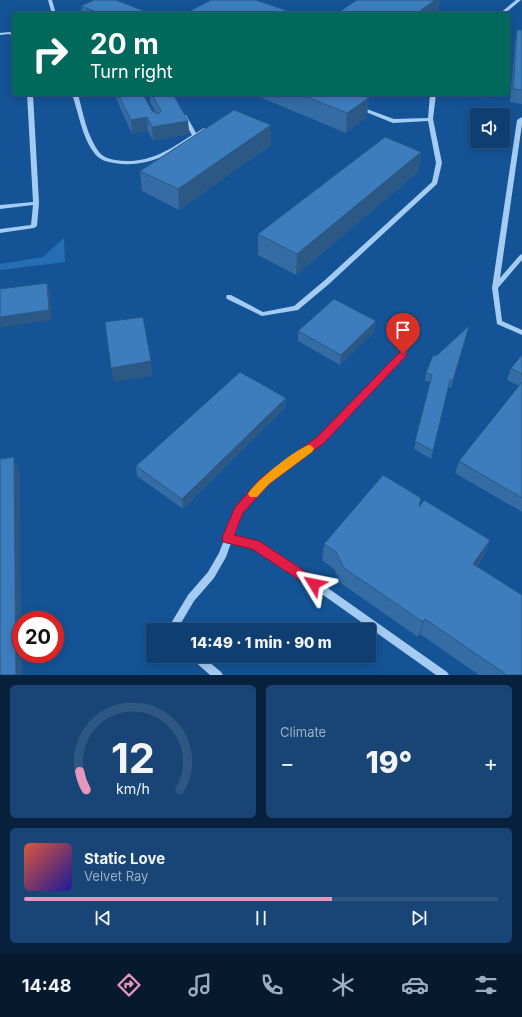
<!DOCTYPE html>
<meta charset="utf-8">
<style>
:root{--surface:#0f3e70;--page:#184575;--text:#f1f3f6;--muted:#9baec3;--line:#2f5783;--accent:#e797bd}
body{margin:0;font-family:Inter,sans-serif;background:var(--page);color:var(--text);height:100vh;display:flex;flex-direction:column;font-size:15px;white-space:nowrap}
*{box-sizing:border-box;margin:0}
p{font-size:13px;color:var(--muted)}
.icon{flex:none;width:22px;height:22px;fill:none;stroke:currentColor;stroke-width:2;stroke-linecap:round;stroke-linejoin:round}
.map{position:relative;height:675px;overflow:hidden}
.drawer{display:flex;flex-direction:column;gap:10px;padding:10px;background:#08223e;flex:1}
.drawer>*{flex:none}
.banner{position:absolute;left:12px;top:12px;width:498px;height:84px;border-radius:4px;box-shadow:0 2px 10px #0003,0 0 0 1px var(--line);background:#00695c;color:#fff;overflow:hidden}
.buttons{position:absolute;left:470px;top:108px;display:grid;gap:8px}
.buttons a{display:grid;place-items:center;width:40px;height:40px;border-radius:4px;background:var(--surface);box-shadow:0 2px 10px #0003,0 0 0 1px var(--line);font-size:20px}
.speed{position:absolute;left:12px;top:611px;display:flex;gap:8px;font-size:20px;font-weight:700;text-align:center}
.speed>*{display:grid;place-content:center;width:52px;height:52px;border-radius:50%;background:var(--surface);box-shadow:0 2px 10px #0003,0 0 0 1px var(--line);line-height:1}
.speed .limit{border:6px solid #d22;background:#fff;color:#111}
.pin{position:absolute;display:grid;place-items:center;width:34px;height:34px;color:#fff;margin:-41px -17px;border-radius:50% 50% 50% 0;rotate:-45deg;box-shadow:0 0 4px #0007}
.pin .icon{rotate:45deg}
.me{position:absolute;width:44px;margin:-22px;rotate:305deg;stroke-linejoin:round;filter:drop-shadow(0 0 3px #0008)}
.turn{display:flex;align-items:center;gap:14px;height:84px;padding:0 12px;font-size:18px}
.turn .icon{width:52px;height:52px;stroke-width:2.5}
.turn b{display:block;font-size:28px;line-height:34px}
.big{font-size:30px;font-weight:800;line-height:1.1}
.drawer .card{flex:1;display:flex;flex-direction:column;justify-content:center;gap:6px;min-width:0;padding:0 14px;border-radius:6px;background:var(--page)}
.drawer .dial{align-items:center;gap:0}
.dial svg{height:104px;overflow:visible;fill:none;stroke:var(--line);stroke-width:7;stroke-linecap:round;text-anchor:middle}
.dial text{fill:var(--text);stroke:none}
.song{display:flex;align-items:center;gap:12px}
.cover{width:48px;height:48px;border-radius:6px;background:linear-gradient(135deg,hsl(10 70% 55%),hsl(240 70% 35%))}
.played{height:4px;border-radius:2px;background:linear-gradient(90deg,var(--accent) 65%,var(--line) 65%)}
.keys{display:flex;justify-content:space-around;direction:ltr}
.heat{display:flex;justify-content:space-between;align-items:center;font-size:22px;direction:ltr}
.drawer .tiles{flex:1;display:grid;gap:10px;grid-template-columns:1fr 1fr}
.card:last-child{grid-column:span 2}
.trip{position:absolute;left:146px;top:623px;width:230px;height:40px;border-radius:4px;background:var(--surface);box-shadow:0 2px 10px #0003,0 0 0 1px var(--line);font-weight:800;line-height:40px;text-align:center}
.tab-bar{display:flex;height:64px;justify-content:space-around;align-items:center;background:#06192d;color:var(--muted)}
.tab-bar .icon{width:28px;height:28px}
.tab-bar .active{color:var(--accent)}
.tab-bar b{font-size:18px;color:var(--text)}
.map>svg:first-child{display:block}
.green{fill:#266eb4}
.lines{fill:none;stroke-linecap:round;stroke-linejoin:round}
.minor{fill:#a4cbf2;fill-rule:evenodd}
.wall{fill:#346ca3;fill-rule:evenodd}
.shaded-wall{fill:#2b5884}
.building{fill:#3d7dbd;stroke:#2b5884}
.route{fill:#e11d48;stroke:#92132f}
.slow{fill:#f59e0b}
</style>
<div class="map">
<svg width="522" height="675" viewBox="0 0 522 675">
<rect width="100%" height="100%" fill="#145395"/>
<!-- green -->
<polygon class="green" points="64,238 65,262 0,270 0,264 43,257"/>
<g class="lines">
<!-- minor -->
<g class="minor">
<polygon points="48,0 52,0 56,14 52,14"/>
<polygon points="516,0 521,0 504,14 499,14"/>
<polygon points="9,32 14,33 14,36 9,34 0,35 0,33"/>
<polygon points="27,94 33,94 39,203 37,226 34,228 0,233 0,229 31,225 33,205 0,209 0,205 33,202"/>
<path d="M72,94H78C83,113 87,136 99,152C103,157 109,159 115,160C146,165 168,151 192,135L181,116L182,115H186L196,133L204,128L207,130C202,135 195,138 189,142C166,157 142,168 114,163C107,162 100,160 95,154C82,138 79,114 72,94Z"/>
<polygon points="430,94 436,94 433,119 442,163 437,184 329,284 298,310 262,316 227,299 226,297 227,295 231,295 263,312 294,306 325,280 432,182 436,163 428,121 393,123 356,108 359,106 361,107 394,119 428,118"/>
<polygon points="522,117 522,124 500,278 520,255 522,254 522,260 498,288 502,321 522,330 522,335 497,324 492,288 517,120"/>
<polygon points="403,351 406,352 407,354 406,356 324,442 268,483 243,512 234,536 258,542 291,562 447,672 449,675 436,675 285,568 253,548 231,543 226,557 214,578 194,601 181,623 184,630 174,630 171,623 173,620 188,595 208,572 219,553 224,540 223,538 226,535 236,507 262,479 318,438 400,352"/>
<polygon points="190,656 202,656 221,672 223,675 210,675 192,659"/>
</g>
</g>
<!-- wall -->
<g class="wall">
<polygon points="81,6 152,14 82,14"/>
<polygon points="517,30 522,30 522,104 510,102 515,42"/>
<path d="M114,94H173L188,121L189,134L153,141L148,131L132,134ZM150,96V102L156,113L152,111L145,97Z"/>
<polygon points="252,94 359,94 367,117 346,133"/>
<polygon points="271,125 271,145 179,210 142,191 140,171"/>
<polygon points="421,152 418,172 296,275 258,255 258,234"/>
<polygon points="298,331 375,331 340,365 298,341"/>
<polygon points="467,334 451,388 448,387 431,459 414,449 430,382 425,381 426,373 436,356"/>
<polygon points="522,355 522,512 455,473 459,461 519,386 507,380 511,368"/>
<polygon points="286,398 285,408 183,509 137,476 136,466"/>
<polygon points="419,506 490,540 484,556 477,567 522,675 479,675 420,634 418,637 342,584 334,569 322,560 324,544"/>
</g>
<!-- shaded-wall -->
<g class="shaded-wall">
<polygon points="435,0 440,0 438,14 416,14"/>
<polygon points="140,94 150,94 150,96 143,98"/>
<polygon points="369,98 367,117 346,133 347,113"/>
<polygon points="147,117 148,131 132,134 131,120"/>
<polygon points="188,121 189,134 153,141 152,127"/>
<polygon points="271,125 271,145 179,210 178,189"/>
<polygon points="421,152 418,172 296,275 297,254"/>
<polygon points="47,283 50,293 52,320 0,328 0,317"/>
<polygon points="376,321 375,331 340,365 341,355"/>
<polygon points="469,326 467,334 451,388 453,380"/>
<polygon points="151,361 153,376 114,382 111,368"/>
<polygon points="286,398 285,408 183,509 182,499"/>
<polygon points="14,457 20,474 21,620 21,654 22,654 22,675 16,675"/>
<polygon points="490,540 484,556 468,580 473,564"/>
<polygon points="425,619 420,634 418,637 423,622"/>
</g>
<!-- building -->
<g class="building">
<polygon points="94,0 116,0 152,14 101,14 81,6"/>
<polygon points="211,0 256,0 288,11 287,14 184,14"/>
<polygon points="357,0 435,0 416,14 336,14"/>
<polygon points="517,30 522,30 522,90 513,89"/>
<polygon points="118,94 143,94 152,111 158,114 161,111 152,94 173,94 188,121 152,127 147,117 131,120"/>
<polygon points="300,94 359,94 369,98 347,113"/>
<polygon points="234,110 271,125 178,189 140,171"/>
<polygon points="385,137 421,152 297,254 258,234"/>
<polygon points="47,283 49,310 0,317 0,289"/>
<polygon points="334,299 376,321 341,355 298,331"/>
<polygon points="143,317 151,361 111,368 105,322"/>
<polygon points="469,326 453,380 450,380 433,451 415,441 432,375 426,373 433,355 436,356"/>
<polygon points="522,355 522,374 511,368"/>
<polygon points="240,372 286,398 182,499 136,466"/>
<polygon points="522,382 522,498 459,461"/>
<polygon points="14,457 16,675 0,675 0,459"/>
<polygon points="383,475 421,498 419,507 424,500 490,540 473,564 522,595 522,675 507,675 425,619 423,622 344,568 336,552 324,544"/>
</g>
<!-- route -->
<polygon class="route" points="403,351 407,354 406,356 324,443 269,484 243,513 234,535 259,541 318,580 320,584 318,587 314,589 310,587 252,549 223,542 222,538 235,507 261,478 317,437 400,352"/>
<!-- slow -->
<path class="slow" d="M309,445L312,446L314,449L312,452L269,484L257,497H250L248,494C254,482 296,449 309,445Z"/>
</svg>
<div class="buttons">
<a><svg class="icon" aria-label="sound" viewBox="0 0 24 24"><path d="M4 9h4l5-4v14l-5-4H4zM17 9q2 3 0 6"/></svg></a>
</div>
<div class="speed"><div class="limit">20</div></div>
<div class="pin" style="left:403px;top:354px;background:#d93025"><svg class="icon" aria-label="arrive" viewBox="0 0 24 24"><path d="M6 21V4h12l-3 4 3 4H6"/></svg></div>
<svg class="me" style="left:314px;top:584px" viewBox="-20 -20 40 40"><path d="M0-17L14 15 0 8-14 15z" fill="#e11d48" stroke="#fff" stroke-width="4"/></svg>
<div class="trip">14:49 · 1 min · 90 m</div>
<div class="banner">
<div class="turn"><svg class="icon" aria-label="right" viewBox="0 0 24 24"><path d="M7 20v-9h11M14 6l5 5-5 5"/></svg><div><b>20 m</b>Turn right</div></div>
</div>
</div>
<section class="drawer">
<div class="tiles">
<div class="card dial"><svg viewBox="0 0 100 80">
<path d="M14 69A42 42 0 1 1 86 69"/>
<path d="M14 69A42 42 0 0 1 9 55" stroke="#e797bd"/>
<text x="50" y="56" font-size="32" font-weight="700">12</text>
<text x="50" y="72" font-size="11">km/h</text>
</svg></div>
<div class="card"><p>Climate</p>
<div class="heat"><a>−</a><b class="big">19°</b><a>+</a></div>
</div>
<div class="card">
<div class="song"><i class="cover"></i><div><b>Static Love</b><p>Velvet Ray</p></div></div>
<div class="played"></div>
<div class="keys"><svg class="icon" aria-label="previous" viewBox="0 0 24 24"><path d="M18 5L8 12l10 7zM5 5v14"/></svg><svg class="icon" aria-label="pause" viewBox="0 0 24 24"><path d="M8 5v14M16 5v14"/></svg><svg class="icon" aria-label="next" viewBox="0 0 24 24"><path d="M6 5l10 7-10 7zM19 5v14"/></svg></div>
</div>
</div>
</section>
<nav class="tab-bar">
<b>14:48</b>
<svg class="icon active" aria-label="directions" viewBox="0 0 24 24"><path d="M12 3l9 9-9 9-9-9zM9 14v-3h6M13 9l2 2-2 2"/></svg>
<svg class="icon" aria-label="music" viewBox="0 0 24 24"><path d="M9 18V5l10-2v13"/><circle cx="6" cy="18" r="3"/><circle cx="16" cy="16" r="3"/></svg>
<svg class="icon" aria-label="phone" viewBox="0 0 24 24"><path d="M5 4h4l2 5-3 2q2 4 5 5l2-3 5 2v4C11 20 4 13 5 4z"/></svg>
<svg class="icon" aria-label="climate" viewBox="0 0 24 24"><path d="M12 3v18M4 7l16 10M4 17L20 7"/></svg>
<svg class="icon" aria-label="car" viewBox="0 0 24 24"><path d="M5 17H2v-5l4-1 3-4h7l3 4 3 1v5h-3M9 17h6M6 11h13"/><circle cx="7" cy="17" r="2"/><circle cx="17" cy="17" r="2"/></svg>
<svg class="icon" aria-label="filters" viewBox="0 0 24 24"><path d="M4 7h16M4 17h16"/><circle cx="9" cy="7" r="2"/><circle cx="15" cy="17" r="2"/></svg>
</nav>
